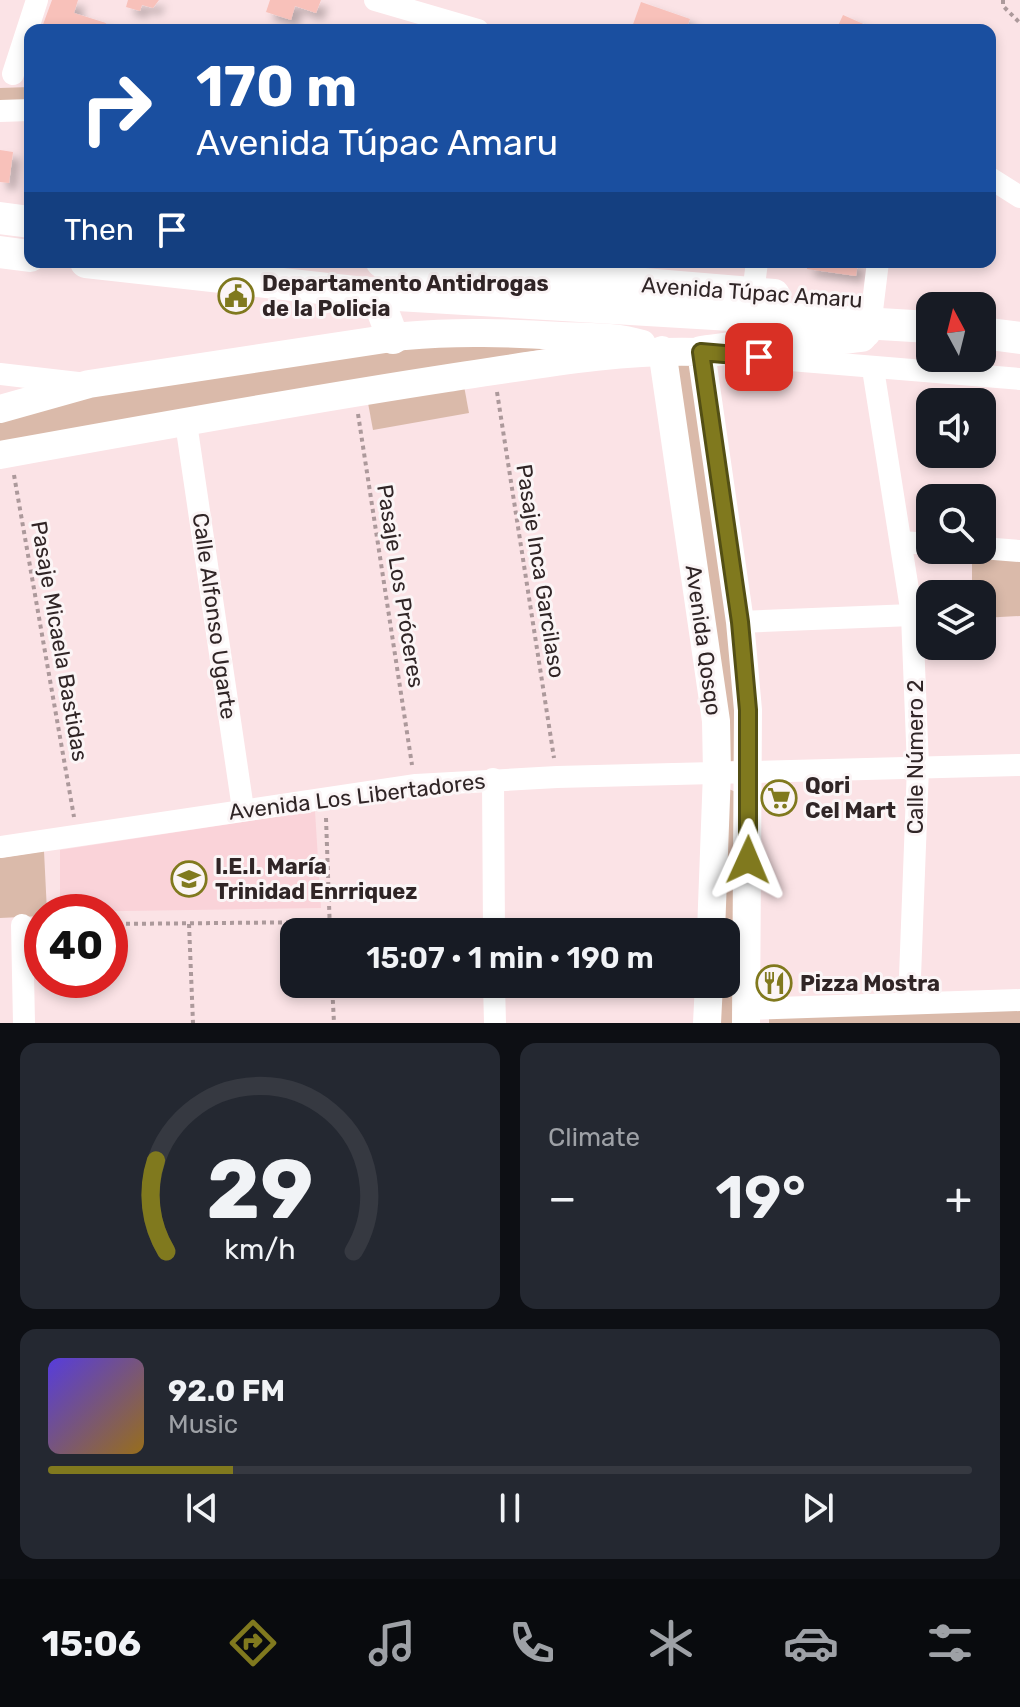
<!DOCTYPE html>
<meta charset="utf-8">
<style>
:root{--surface:#171b24;--page:#242831;--text:#f1f3f6;--muted:#9ea1a6;--line:#363941;--accent:#80791e}
body{margin:0;font-family:Rubik,sans-serif;background:var(--page);color:var(--text);height:100vh;display:flex;flex-direction:column;font-size:30px;white-space:nowrap}
*{box-sizing:border-box;margin:0}
p{font-size:26px;color:var(--muted)}
.icon{flex:none;width:44px;height:44px;fill:none;stroke:currentColor;stroke-width:2;stroke-linecap:round;stroke-linejoin:round}
.map{position:relative;height:1023px;overflow:hidden}
.details{display:flex;flex-direction:column;gap:20px;padding:20px;background:#0d0f14;flex:1}
.details>*{flex:none}
.guide{position:absolute;left:24px;top:24px;width:972px;height:244px;border-radius:16px;box-shadow:0 4px 12px #0003;background:#1a4fa0;color:#fff;overflow:hidden}
.needle{width:52px;rotate:353deg}
.tools{position:absolute;left:916px;top:292px;display:grid;gap:16px}
.tools a{display:grid;place-items:center;width:80px;height:80px;border-radius:16px;background:var(--surface);box-shadow:0 4px 12px #0003;font-size:40px}
.speed{position:absolute;left:24px;top:894px;display:flex;gap:16px;font-size:40px;font-weight:700;text-align:center}
.speed>*{display:grid;place-content:center;width:104px;height:104px;border-radius:50%;background:var(--surface);box-shadow:0 4px 12px #0003;line-height:1}
.speed .limit{border:12px solid #d22;background:#fff;color:#111}
.pin{position:absolute;display:grid;place-items:center;width:68px;height:68px;color:#fff;margin:-34px;border-radius:16px;box-shadow:0 4px 12px #0006}
.me{position:absolute;width:88px;margin:-44px;rotate:1deg;stroke-linejoin:round;filter:drop-shadow(0 0 6px #0008)}
.turn{display:flex;align-items:center;gap:28px;height:168px;padding:0 40px;font-size:36px}
.turn .icon{width:104px;height:104px;stroke-width:2.5}
.turn b{display:block;font-size:56px;line-height:68px}
.then{display:flex;align-items:center;height:76px;padding:0 40px;background:#0003;gap:16px;font-size:30px}
.big{font-size:60px;font-weight:600;line-height:1.1}
.details .card{flex:1;display:flex;flex-direction:column;justify-content:center;gap:12px;min-width:0;padding:0 28px;border-radius:16px;background:var(--page)}
.details .dial{align-items:center;gap:0}
.dial svg{height:208px;overflow:visible;fill:none;stroke:var(--line);stroke-width:7;stroke-linecap:round;text-anchor:middle}
.dial text{fill:var(--text);stroke:none}
.song{display:flex;align-items:center;gap:24px}
.cover{width:96px;height:96px;border-radius:12px;background:linear-gradient(135deg,hsl(250 70% 55%),hsl(40 70% 35%))}
.played{height:8px;border-radius:4px;background:linear-gradient(90deg,var(--accent) 20%,var(--line) 20%)}
.keys{display:flex;justify-content:space-around;direction:ltr}
.heat{display:flex;justify-content:space-between;align-items:center;font-size:44px;direction:ltr}
.details .tiles{flex:1;display:grid;gap:20px;grid-template-columns:1fr 1fr}
.card:last-child{grid-column:span 2}
.trip{position:absolute;left:280px;top:918px;width:460px;height:80px;border-radius:16px;background:var(--surface);box-shadow:0 4px 12px #0003;font-weight:600;line-height:80px;text-align:center}
.menu{display:flex;height:128px;justify-content:space-around;align-items:center;background:#090b0e;color:var(--muted)}
.menu .icon{width:56px;height:56px}
.menu .active{color:var(--accent)}
.menu b{font-size:36px;color:var(--text)}
.map>svg:first-child{display:block}
.built{fill:#fad3d9}
.green{fill:#dabaaa}
.building{fill:#f8c1ba;filter:url(#shadow)}
.lines{fill:none;stroke-linecap:round;stroke-linejoin:round}
.path{stroke:#ac999b;stroke-width:4;stroke-dasharray:4 4;stroke-linecap:butt}
.minor{stroke:#fff;stroke-width:22}
.tertiary{stroke:#fff;stroke-width:28}
.secondary{stroke:#fff;stroke-width:32}
.route-casing{stroke:#534f14;stroke-width:20}
.route{stroke:#80791e;stroke-width:14}
.labels{text-anchor:middle;stroke-width:6;stroke-linejoin:round;paint-order:stroke}
.poi-label{font-size:22px;font-weight:bold;fill:#302526;stroke:#fbf5f6;text-anchor:start}
.street-label{font-size:22px;fill:#302526;stroke:#fbf5f6}
</style>
<div class="map">
<svg width="1020" height="1023" viewBox="0 0 1020 1023">
<defs>
<filter id="shadow"><feDropShadow dx="7" dy="7" stdDeviation="4" flood-color="#0004"/></filter>
</defs>
<rect width="100%" height="100%" fill="#fbe3e6"/>
<!-- built -->
<polygon class="built" points="315,811 321,908 60,912 60,850"/>
<!-- green -->
<g class="green">
<polygon points="30,87 30,106 0,106 0,88"/>
<polygon points="443,339 574,344 0,443 0,419 100,392"/>
<polygon points="672,354 697,364 744,759 726,762"/>
<polygon points="464,386 469,413 373,430 368,403"/>
<polygon points="972,557 1020,559 1020,616 982,618 982,594 972,594"/>
<polygon points="721,786 741,794 736,1023 715,1023 716,984 726,984 726,932 717,932"/>
<polygon points="44,851 47,912 42,912 42,916 0,918 0,858"/>
<polygon points="1020,1008 1020,1023 769,1023 769,1015"/>
</g>
<!-- building -->
<g class="building">
<polygon points="52,0 78,0 74,13 106,23 104,30 41,30"/>
<polygon points="128,0 159,0 153,8 142,5 140,11 126,7"/>
<polygon points="270,0 321,0 316,13 295,6 291,20 266,12"/>
<polygon points="641,2 690,19 686,30 631,30"/>
<polygon points="843,15 877,30 836,30"/>
<polygon points="0,150 13,152 9,183 0,182"/>
<polygon points="808,262 858,262 856,276 807,269"/>
</g>
<g class="lines">
<!-- path -->
<g class="path">
<polyline points="1003,0 1003,6 1020,23"/>
<polyline points="497,392 554,758"/>
<polyline points="358,414 412,765"/>
<polyline points="14,475 74,817"/>
<polyline points="326,818 330,932"/>
<polyline points="110,924 330,922"/>
<polyline points="189,924 193,1023"/>
<polyline points="332,984 334,1023"/>
</g>
<!-- minor -->
<g class="minor">
<polyline points="375,0 478,30"/>
<polyline points="13,74 37,0"/>
<polyline points="0,111 30,110"/>
<polyline points="990,178 1020,197"/>
<polyline points="753,293 757,262"/>
<polyline points="869,335 878,262"/>
<polyline points="754,357 1020,379"/>
<polyline points="873,369 912,615 918,767 909,1003"/>
<polyline points="0,374 78,383"/>
<polyline points="186,423 243,809"/>
<polyline points="901,542 930,544"/>
<polyline points="982,548 1020,551"/>
<polyline points="740,622 912,615"/>
<polyline points="493,779 494,932"/>
<polyline points="0,847 416,785 557,777 1020,765"/>
<polyline points="22,925 24,1023"/>
<polyline points="494,984 495,1023"/>
<polyline points="746,1009 1020,1000"/>
</g>
<!-- tertiary -->
<g class="tertiary">
<polyline points="662,350 716,721 717,772 711,932"/>
<path d="M0,409L89,384L405,336C458,331 509,333 561,336C588,337 616,336 642,344"/>
<path d="M0,455C149,428 299,401 448,378C530,366 619,349 701,352L740,622L748,710L746,1023"/>
<polyline points="707,1023 709,984"/>
</g>
<!-- secondary -->
<g class="secondary">
<polyline points="0,218 30,222"/>
<polyline points="0,252 30,256"/>
<polyline points="86,262 364,293 930,327"/>
<polyline points="382,262 774,295"/>
<polyline points="376,294 393,338"/>
<polyline points="982,333 1020,338"/>
<path d="M701,352C755,344 808,343 861,336"/>
</g>
</g>
<g class="lines">
<defs>
<polyline id="route" points="748,860 748,710 740,622 701,352 759,357"/>
</defs>
<!-- route casing -->
<use href="#route" class="route-casing"/>
<!-- route -->
<use href="#route" class="route"/>
</g>
<!-- icons -->
<defs>
<symbol id="civic-ring" viewBox="-11 -11 22 22"><circle r="9.5" fill="#fbf5f6" stroke="#80791e" stroke-width="1.5"/><path d="M-.6-6.5H3V-4.5H.6V-3L4-1V1h2V6H-6V1h2V-1L-.6-3ZM-1.2 2.5V6h2.4V2.5Z" fill="#80791e"/></symbol>
<symbol id="supermarket-ring" viewBox="-11 -11 22 22"><circle r="9.5" fill="#fbf5f6" stroke="#80791e" stroke-width="1.5"/><path d="M-6-5.5h2.5l.6 2H6L4.5 2H-2.5L-4.4-4H-6ZM-1.5 3.2a1.3 1.3 0 1 0 .1 0ZM3 3.2a1.3 1.3 0 1 0 .1 0Z" fill="#80791e"/></symbol>
<symbol id="school-ring" viewBox="-11 -11 22 22"><circle r="9.5" fill="#fbf5f6" stroke="#80791e" stroke-width="1.5"/><path d="M0-5L7-2L0 1L-7-2ZM-4 1L0 2.5L4 1V4Q0 6-4 4Z" fill="#80791e"/></symbol>
<symbol id="restaurant-ring" viewBox="-11 -11 22 22"><circle r="9.5" fill="#fbf5f6" stroke="#80791e" stroke-width="1.5"/><path d="M-5-6h1v4h1v-4h1v4h1v-4h1v5L-1.5 .5V6h-2V.5L-5-1ZM5-6V6H3V1.5H1.5Q1.5-4 5-6Z" fill="#80791e"/></symbol>
</defs>
<g fill-rule="evenodd">
<use href="#civic-ring" x="216" y="276" width="40" height="40"/>
<use href="#supermarket-ring" x="759" y="778" width="40" height="40"/>
<use href="#school-ring" x="169" y="859" width="40" height="40"/>
<use href="#restaurant-ring" x="754" y="963" width="40" height="40"/>
</g>
<g class="labels">
<!-- poi labels -->
<g class="poi-label">
<text x="262" y="291">Departamento Antidrogas<tspan x="262" dy="25">de la Policia</tspan></text>
<text x="805" y="793">Qori<tspan x="805" dy="25">Cel Mart</tspan></text>
<text x="215" y="874">I.E.I. María<tspan x="215" dy="25">Trinidad Enrriquez</tspan></text>
<text x="800" y="991">Pizza Mostra</text>
</g>
<!-- street labels -->
<g class="street-label">
<text transform="translate(752 292) rotate(4)" y="8">Avenida Túpac Amaru</text>
<text transform="translate(541 571) rotate(81)" y="8">Pasaje Inca Garcilaso</text>
<text transform="translate(401 586) rotate(81)" y="8">Pasaje Los Próceres</text>
<text transform="translate(215 616) rotate(82)" y="8">Calle Alfonso Ugarte</text>
<text transform="translate(704 640) rotate(82)" y="8">Avenida Qosqo</text>
<text transform="translate(60 641) rotate(80)" y="8">Pasaje Micaela Bastidas</text>
<text transform="translate(915 757) rotate(-90)" y="8">Calle Número 2</text>
<text transform="translate(357 796) rotate(-7)" y="8">Avenida Los Libertadores</text>
</g>
</g>
</svg>
<div class="tools">
<a><svg class="needle" viewBox="-14 -14 28 28"><path d="M0-13l5 13h-10z" fill="#e53935"/><path d="M0 13l5-13h-10z" fill="#9ea1a6"/></svg></a>
<a><svg class="icon" aria-label="sound" viewBox="0 0 24 24"><path d="M4 9h4l5-4v14l-5-4H4zM17 9q2 3 0 6"/></svg></a>
<a><svg class="icon" aria-label="search" viewBox="0 0 24 24"><circle cx="10" cy="10" r="6"/><path d="M15 15l6 6"/></svg></a>
<a><svg class="icon" aria-label="layers" viewBox="0 0 24 24"><path d="M12 4l9 5-9 5-9-5zM3 14l9 5 9-5"/></svg></a>
</div>
<div class="speed"><div class="limit">40</div></div>
<div class="pin" style="left:759px;top:357px;background:#d93025"><svg class="icon" aria-label="arrive" viewBox="0 0 24 24"><path d="M6 21V4h12l-3 4 3 4H6"/></svg></div>
<svg class="me" style="left:748px;top:860px" viewBox="-20 -20 40 40"><path d="M0-17L14 15 0 8-14 15z" fill="#80791e" stroke="#fff" stroke-width="4"/></svg>
<div class="trip">15:07 · 1 min · 190 m</div>
<div class="guide">
<div class="turn"><svg class="icon" aria-label="right" viewBox="0 0 24 24"><path d="M7 20v-9h11M14 6l5 5-5 5"/></svg><div><b>170 m</b>Avenida Túpac Amaru</div></div>
<div class="then">Then<svg class="icon" aria-label="arrive" viewBox="0 0 24 24"><path d="M6 21V4h12l-3 4 3 4H6"/></svg></div>
</div>
</div>
<section class="details">
<div class="tiles">
<div class="card dial"><svg viewBox="0 0 100 80">
<path d="M14 69A42 42 0 1 1 86 69"/>
<path d="M14 69A42 42 0 0 1 10 34" stroke="#80791e"/>
<text x="50" y="56" font-size="32" font-weight="700">29</text>
<text x="50" y="72" font-size="11">km/h</text>
</svg></div>
<div class="card"><p>Climate</p>
<div class="heat"><a>−</a><b class="big">19°</b><a>+</a></div>
</div>
<div class="card">
<div class="song"><i class="cover"></i><div><b>92.0 FM</b><p>Music</p></div></div>
<div class="played"></div>
<div class="keys"><svg class="icon" aria-label="previous" viewBox="0 0 24 24"><path d="M18 5L8 12l10 7zM5 5v14"/></svg><svg class="icon" aria-label="pause" viewBox="0 0 24 24"><path d="M8 5v14M16 5v14"/></svg><svg class="icon" aria-label="next" viewBox="0 0 24 24"><path d="M6 5l10 7-10 7zM19 5v14"/></svg></div>
</div>
</div>
</section>
<nav class="menu">
<b>15:06</b>
<svg class="icon active" aria-label="directions" viewBox="0 0 24 24"><path d="M12 3l9 9-9 9-9-9zM9 14v-3h6M13 9l2 2-2 2"/></svg>
<svg class="icon" aria-label="music" viewBox="0 0 24 24"><path d="M9 18V5l10-2v13"/><circle cx="6" cy="18" r="3"/><circle cx="16" cy="16" r="3"/></svg>
<svg class="icon" aria-label="phone" viewBox="0 0 24 24"><path d="M5 4h4l2 5-3 2q2 4 5 5l2-3 5 2v4C11 20 4 13 5 4z"/></svg>
<svg class="icon" aria-label="climate" viewBox="0 0 24 24"><path d="M12 3v18M4 7l16 10M4 17L20 7"/></svg>
<svg class="icon" aria-label="car" viewBox="0 0 24 24"><path d="M5 17H2v-5l4-1 3-4h7l3 4 3 1v5h-3M9 17h6M6 11h13"/><circle cx="7" cy="17" r="2"/><circle cx="17" cy="17" r="2"/></svg>
<svg class="icon" aria-label="filters" viewBox="0 0 24 24"><path d="M4 7h16M4 17h16"/><circle cx="9" cy="7" r="2"/><circle cx="15" cy="17" r="2"/></svg>
</nav>
